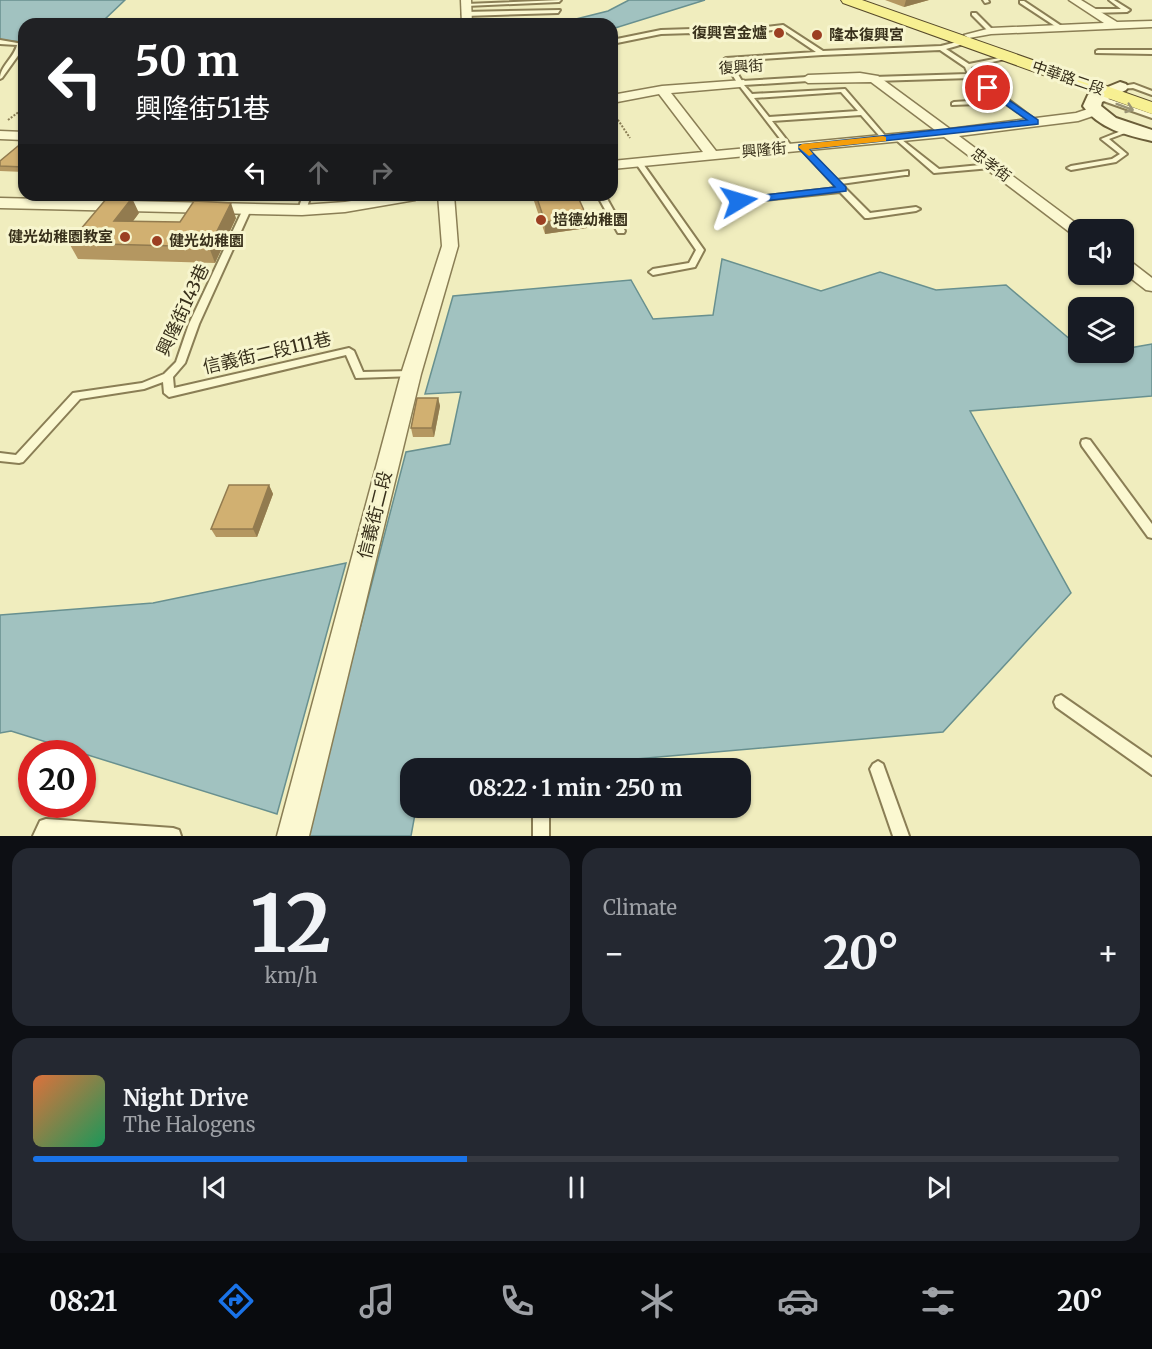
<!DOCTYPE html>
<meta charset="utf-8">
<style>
:root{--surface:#171b24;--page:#242831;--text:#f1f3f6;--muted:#9ea1a6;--line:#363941;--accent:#1a73e8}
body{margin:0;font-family:Merriweather,"Noto Sans TC",serif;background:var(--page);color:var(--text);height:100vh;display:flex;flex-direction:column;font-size:22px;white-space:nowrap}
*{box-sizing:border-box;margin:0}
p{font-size:20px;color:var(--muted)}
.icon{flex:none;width:33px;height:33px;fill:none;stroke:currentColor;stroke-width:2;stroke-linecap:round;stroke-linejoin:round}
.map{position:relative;height:836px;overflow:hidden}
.sheet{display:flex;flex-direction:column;gap:12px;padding:12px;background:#0d0f14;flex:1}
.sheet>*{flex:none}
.hud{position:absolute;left:18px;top:18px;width:600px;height:183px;border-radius:18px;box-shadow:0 2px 4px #0004;background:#202124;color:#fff;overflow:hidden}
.controls{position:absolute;left:1068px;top:219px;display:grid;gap:12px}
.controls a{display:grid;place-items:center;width:66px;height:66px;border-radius:12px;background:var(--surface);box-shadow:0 2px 4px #0004;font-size:30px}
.speed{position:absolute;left:18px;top:740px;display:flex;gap:12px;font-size:30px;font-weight:700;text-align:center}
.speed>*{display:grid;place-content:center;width:78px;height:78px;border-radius:50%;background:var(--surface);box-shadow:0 2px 4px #0004;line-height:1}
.speed .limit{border:9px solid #d22;background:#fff;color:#111}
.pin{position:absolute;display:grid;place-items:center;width:51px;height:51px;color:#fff;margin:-26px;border:3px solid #fff;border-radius:50%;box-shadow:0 2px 6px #0007}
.me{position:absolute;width:66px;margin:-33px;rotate:83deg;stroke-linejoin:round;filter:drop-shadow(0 0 4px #0008)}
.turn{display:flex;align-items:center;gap:21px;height:126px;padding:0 18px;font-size:27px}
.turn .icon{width:78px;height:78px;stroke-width:2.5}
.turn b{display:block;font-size:42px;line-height:51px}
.lanes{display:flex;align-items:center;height:57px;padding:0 18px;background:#0003;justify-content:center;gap:30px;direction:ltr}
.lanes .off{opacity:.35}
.big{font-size:45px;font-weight:700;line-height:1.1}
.sheet .tile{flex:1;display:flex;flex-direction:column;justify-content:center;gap:9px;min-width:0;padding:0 21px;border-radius:18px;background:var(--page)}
.sheet .dial{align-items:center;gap:0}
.dial b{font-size:78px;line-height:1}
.song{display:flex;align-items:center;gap:18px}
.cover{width:72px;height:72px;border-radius:9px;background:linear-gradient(135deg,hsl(20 70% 55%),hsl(150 70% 35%))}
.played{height:6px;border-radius:3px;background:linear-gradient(90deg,var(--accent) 40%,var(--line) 40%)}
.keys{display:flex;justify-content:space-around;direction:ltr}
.heat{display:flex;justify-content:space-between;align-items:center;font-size:33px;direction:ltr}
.sheet .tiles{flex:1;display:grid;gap:12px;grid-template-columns:1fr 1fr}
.tile:last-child{grid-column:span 2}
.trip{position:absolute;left:400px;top:758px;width:351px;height:60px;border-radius:18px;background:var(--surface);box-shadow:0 2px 4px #0004;font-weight:700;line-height:60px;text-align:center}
.tabs{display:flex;height:96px;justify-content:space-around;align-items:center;background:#090b0e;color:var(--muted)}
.tabs .icon{width:42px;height:42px}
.tabs .current{color:var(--accent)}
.tabs b{font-size:27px;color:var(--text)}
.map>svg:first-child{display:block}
.water{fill:#a1c2c0;stroke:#68908f;stroke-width:1.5}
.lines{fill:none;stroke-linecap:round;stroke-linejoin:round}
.lane-casing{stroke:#8a7e55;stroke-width:4}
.street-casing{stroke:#8a7e55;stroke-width:3}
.secondary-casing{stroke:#6b5e39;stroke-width:4}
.primary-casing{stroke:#574a2a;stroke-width:2}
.path{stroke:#8a7e55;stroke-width:2;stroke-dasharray:2 1.5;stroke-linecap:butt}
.lane{fill:#fbf8d1;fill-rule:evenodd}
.street{fill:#fbf8d1;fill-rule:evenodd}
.secondary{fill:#fbf8d1;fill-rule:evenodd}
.primary{fill:#f7f092;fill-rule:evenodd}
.wall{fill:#b49761}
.shaded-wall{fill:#927b4f}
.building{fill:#d1b071;stroke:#927b4f;stroke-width:1.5}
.oneway{stroke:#9a9476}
.route{fill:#1a73e8;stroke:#114b97;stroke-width:1.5}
.slow{fill:#f59e0b}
.poi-dot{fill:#9c3f22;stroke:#f7f5ce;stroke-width:2}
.labels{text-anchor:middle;stroke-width:6;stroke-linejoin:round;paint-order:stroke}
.far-poi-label{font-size:15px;font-weight:bold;fill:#38301b;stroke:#f7f5ce;text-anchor:start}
.far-street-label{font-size:15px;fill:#38301b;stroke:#f7f5ce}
.street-label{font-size:18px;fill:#38301b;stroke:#f7f5ce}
</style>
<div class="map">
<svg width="1152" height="836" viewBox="0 0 1152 836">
<rect width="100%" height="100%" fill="#f0edbe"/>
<!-- water -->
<g class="water">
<polygon points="0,0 125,0 102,22 128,24 24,24 24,42 0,40"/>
<polygon points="629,0 705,0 612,29 612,24 556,24 608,11"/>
<polygon points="722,259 821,291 880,272 936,290 1006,285 1078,346 1078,352 1089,355 1124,352 1124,349 1152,344 1152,396 970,411 1071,593 943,732 533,768 411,768 411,807 431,807 415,814 411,836 306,836 406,452 450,444 461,392 425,394 453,296 631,280 653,319 713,315"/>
<polygon points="346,563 277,814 11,731 0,733 0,615 153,603"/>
</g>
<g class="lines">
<defs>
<g id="lane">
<polygon points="561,0 559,2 466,6 464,5 466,4"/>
<polygon points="983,0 988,0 989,2 985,3"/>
<polygon points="1109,0 1114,0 1130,10 1127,12 1091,13 1088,11 1091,9 1121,9"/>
<polygon points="1020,1 1024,1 1063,27 1058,28 1020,3"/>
<polygon points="560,10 558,13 465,16 462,14 465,12"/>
<polygon points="972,13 976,13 993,30 993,32 989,32 972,15"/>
<path d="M783,25L823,51L941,46L965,40L967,43L946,49L969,64L1009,56V58L971,67L975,75L1038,122L1033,123L1005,103L952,105V103L954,102L1000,99L971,78L874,81L871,79L874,77L968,74L965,67L940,50L822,55L730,61L742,81L808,77L811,79L808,81L744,85L752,94L845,89L888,139L883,140L861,115L772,121L793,148L790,150L788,149L738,84L723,60L726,58L816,52L782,29L713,37L693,33L661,34L612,44V40L661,30L693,29L713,33ZM841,92L858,111L769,117L754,98Z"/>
<path d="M0,40L23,44L22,50L2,78L0,79C0,66 14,58 17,45L0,44Z"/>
<polygon points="1098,50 1152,50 1152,54 1096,53 1096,51"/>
<polygon points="1134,84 1152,91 1152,95 1133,88 1120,89 1117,87"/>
<polygon points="1097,95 1152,114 1152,118 1095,98 1094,97"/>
<polygon points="1131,127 1133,128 1133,130 1109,139 1127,154 1116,162 1071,170 1067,168 1071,166 1112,159 1120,154 1101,139"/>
<polygon points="897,136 939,169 991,164 995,166 991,168 934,173 895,139 895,137"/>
<polygon points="802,145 837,180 908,171 908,175 905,175 841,184 870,213 916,207 920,209 916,211 868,218 865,218 840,192 736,203 735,201 739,199 837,188 800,148 799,147"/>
<polygon points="639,160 641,161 704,250 695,267 653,275 649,272 653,269 689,263 696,250 635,162"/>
<polygon points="303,195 311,195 306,210 302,212 298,210"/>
<polygon points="597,195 605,195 625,231 624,233 618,233"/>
<polygon points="245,205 252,207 199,324 185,363 173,377 174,388 349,348 354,351 363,372 411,371 416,374 415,376 356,378 346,355 169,397 164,393 163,382 144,389 80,399 23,462 19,463 0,461 0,453 16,455 73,393 142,383 164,374 176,362 189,324"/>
<polygon points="1086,439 1090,440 1152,524 1152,538 1148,537 1082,446 1081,443 1082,440"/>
<polygon points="1061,695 1152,758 1152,775 1056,707 1054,702 1056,697"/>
<polygon points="878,761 883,764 909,836 893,836 870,769 873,764"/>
<rect x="533" y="807" width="16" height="29"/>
<polygon points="46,819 173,828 179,830 181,836 33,836 40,821"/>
</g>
<g id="street">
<polygon points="461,0 471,0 472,24 462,24"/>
<polygon points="1069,0 1081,0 1117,22 1152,21 1152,27 991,34 969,38 964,35 991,28 1104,23"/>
<polygon points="860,73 878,76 950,129 1076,113 1094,107 1099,108 1100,111 1099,114 1078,121 959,136 1085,230 1078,230 1078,236 1072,234 944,137 612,169 612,161 703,152 659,94 612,103 612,95 662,86 744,80 746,83 740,87 671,93 716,151 935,130 871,82 808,83 802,79 808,75"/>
<polygon points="0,131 24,132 24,140 0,139"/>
<polygon points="389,195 423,195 415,200 345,212 302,215 0,208 0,198 302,205 345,202"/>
<polygon points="438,195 454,195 458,246 421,374 309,836 277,836 401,374 442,246"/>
<polygon points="1124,260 1130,261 1152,278 1152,291 1146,290 1124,273"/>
</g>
<path id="secondary" d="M1120,82L1126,84L1128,87L1126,90L1102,102L1101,106L1116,118L1152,130V141C1126,135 1099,129 1083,106L1088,95Z"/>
<polygon id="primary" points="841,0 862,0 1152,102 1152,114 843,3"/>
</defs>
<!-- lane casing -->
<use href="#lane" class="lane-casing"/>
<!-- street casing -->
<use href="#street" class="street-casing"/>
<!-- secondary casing -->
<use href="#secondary" class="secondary-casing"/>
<!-- primary casing -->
<use href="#primary" class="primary-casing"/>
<!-- path -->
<g class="path">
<polyline points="612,111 630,138"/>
<polyline points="8,120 24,108"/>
</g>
<!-- lane -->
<use href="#lane" class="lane"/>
<!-- street -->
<use href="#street" class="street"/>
<!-- secondary -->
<use href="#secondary" class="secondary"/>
<!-- primary -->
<use href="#primary" class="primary"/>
</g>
<!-- wall -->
<g class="wall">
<polygon points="885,0 929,0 904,7"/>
<polygon points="24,141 24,172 0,171 0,161"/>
<polygon points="532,195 577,195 587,228 545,234"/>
<polygon points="139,213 133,221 180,222 236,218 215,263 78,259 69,243"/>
<polygon points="438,398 440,406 434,437 413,437 411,428"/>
<polygon points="269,485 273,494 257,537 216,537 211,529"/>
</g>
<!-- shaded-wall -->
<g class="shaded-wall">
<polygon points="906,0 929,0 904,7"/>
<polygon points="132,198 139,213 122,236 114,221"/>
<polygon points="231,203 236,218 215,263 209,247"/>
<polygon points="587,217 587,228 545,234 545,222"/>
<polygon points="438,398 440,406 434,437 432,428"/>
<polygon points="269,485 273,494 257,537 253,529"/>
</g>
<!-- building -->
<g class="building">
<polygon points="24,141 24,167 0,166 0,161"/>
<polygon points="536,195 577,195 587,217 545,222"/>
<polygon points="107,198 132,198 114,221 180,222 194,201 231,203 209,247 69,243"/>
<polygon points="417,398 438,398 432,428 411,428"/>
<polygon points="229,485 269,485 253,529 211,529"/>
</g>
<!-- one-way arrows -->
<defs><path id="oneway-shaft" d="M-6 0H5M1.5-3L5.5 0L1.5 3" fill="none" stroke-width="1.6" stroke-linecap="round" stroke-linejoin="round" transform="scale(1.5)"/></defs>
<use class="oneway" href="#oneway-shaft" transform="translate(1125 107) rotate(20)"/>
<!-- route -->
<polygon class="route" points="988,86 1038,120 1038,124 809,149 846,187 846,191 739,204 734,201 739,198 835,187 799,149 799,145 1027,120 985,90 984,88"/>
<!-- slow -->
<polygon class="slow" points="883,136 886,137 886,141 809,149 813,154 809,156 798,147 802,144"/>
<!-- markers -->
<g class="poi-dot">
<circle cx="779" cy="33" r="6"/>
<circle cx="817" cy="35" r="6"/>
<circle cx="541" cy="220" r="6"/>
<circle cx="125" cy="237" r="6"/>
<circle cx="157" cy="241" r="6"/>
</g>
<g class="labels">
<!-- far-poi labels -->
<g class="far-poi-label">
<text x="767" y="38" text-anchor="end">復興宮金爐</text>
<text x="829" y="40">隆本復興宮</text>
<text x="553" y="225">培德幼稚園</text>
<text x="113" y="242" text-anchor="end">健光幼稚園教室</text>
<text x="169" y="246">健光幼稚園</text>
</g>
<!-- far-street labels -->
<g class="far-street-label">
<text transform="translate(741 67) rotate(-4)" y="5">復興街</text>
<text transform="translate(1068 78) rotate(19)" y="5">中華路二段</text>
<text transform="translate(764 150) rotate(-5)" y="5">興隆街</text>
<text transform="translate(991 165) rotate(37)" y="5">忠孝街</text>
</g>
<!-- street labels -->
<g class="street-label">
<text transform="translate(183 310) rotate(-65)" y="6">興隆街143巷</text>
<text transform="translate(267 353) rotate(-13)" y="6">信義街二段111巷</text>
<text transform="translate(375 515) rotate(-76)" y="6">信義街二段</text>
</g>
</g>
</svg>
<div class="controls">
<a><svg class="icon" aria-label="sound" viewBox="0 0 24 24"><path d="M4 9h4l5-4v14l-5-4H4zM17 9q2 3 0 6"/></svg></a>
<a><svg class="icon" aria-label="layers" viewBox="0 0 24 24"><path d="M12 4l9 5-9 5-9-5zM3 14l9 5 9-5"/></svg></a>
</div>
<div class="speed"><div class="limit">20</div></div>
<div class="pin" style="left:988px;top:88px;background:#d93025"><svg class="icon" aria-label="arrive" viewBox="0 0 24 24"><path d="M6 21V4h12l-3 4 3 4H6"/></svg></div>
<svg class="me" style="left:739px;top:201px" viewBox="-20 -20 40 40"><path d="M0-17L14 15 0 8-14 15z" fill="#1a73e8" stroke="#fff" stroke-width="4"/></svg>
<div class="trip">08:22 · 1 min · 250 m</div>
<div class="hud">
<div class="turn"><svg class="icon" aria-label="left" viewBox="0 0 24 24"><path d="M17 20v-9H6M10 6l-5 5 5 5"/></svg><div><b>50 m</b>興隆街51巷</div></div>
<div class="lanes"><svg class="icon" aria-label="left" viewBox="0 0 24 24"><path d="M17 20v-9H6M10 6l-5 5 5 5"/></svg><svg class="icon off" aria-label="ahead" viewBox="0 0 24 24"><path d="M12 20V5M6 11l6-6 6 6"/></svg><svg class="icon off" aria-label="right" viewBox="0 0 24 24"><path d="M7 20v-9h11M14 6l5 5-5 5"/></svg></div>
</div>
</div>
<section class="sheet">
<div class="tiles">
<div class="tile dial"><b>12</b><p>km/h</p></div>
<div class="tile"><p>Climate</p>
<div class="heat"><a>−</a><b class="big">20°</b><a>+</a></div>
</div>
<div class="tile">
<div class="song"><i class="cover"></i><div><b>Night Drive</b><p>The Halogens</p></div></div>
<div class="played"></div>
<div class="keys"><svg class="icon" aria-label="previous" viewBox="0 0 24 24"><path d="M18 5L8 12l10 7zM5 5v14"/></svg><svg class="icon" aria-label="pause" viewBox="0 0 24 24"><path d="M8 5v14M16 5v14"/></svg><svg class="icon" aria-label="next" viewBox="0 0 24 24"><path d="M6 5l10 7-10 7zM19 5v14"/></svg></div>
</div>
</div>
</section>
<nav class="tabs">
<b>08:21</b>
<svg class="icon current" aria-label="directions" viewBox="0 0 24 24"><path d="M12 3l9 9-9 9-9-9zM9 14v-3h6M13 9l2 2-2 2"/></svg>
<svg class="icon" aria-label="music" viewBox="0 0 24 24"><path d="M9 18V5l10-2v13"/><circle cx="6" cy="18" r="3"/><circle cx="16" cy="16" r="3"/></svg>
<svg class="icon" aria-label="phone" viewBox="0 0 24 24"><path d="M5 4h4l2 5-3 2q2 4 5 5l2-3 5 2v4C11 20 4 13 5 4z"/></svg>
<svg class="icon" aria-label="climate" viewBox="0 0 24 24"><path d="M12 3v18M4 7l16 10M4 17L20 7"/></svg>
<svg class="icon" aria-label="car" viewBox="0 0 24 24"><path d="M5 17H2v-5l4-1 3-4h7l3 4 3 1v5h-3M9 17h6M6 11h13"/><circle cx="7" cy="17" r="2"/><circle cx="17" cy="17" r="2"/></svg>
<svg class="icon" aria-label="filters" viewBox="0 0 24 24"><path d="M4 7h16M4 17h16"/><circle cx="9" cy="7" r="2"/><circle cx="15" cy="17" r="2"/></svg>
<b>20°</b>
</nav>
